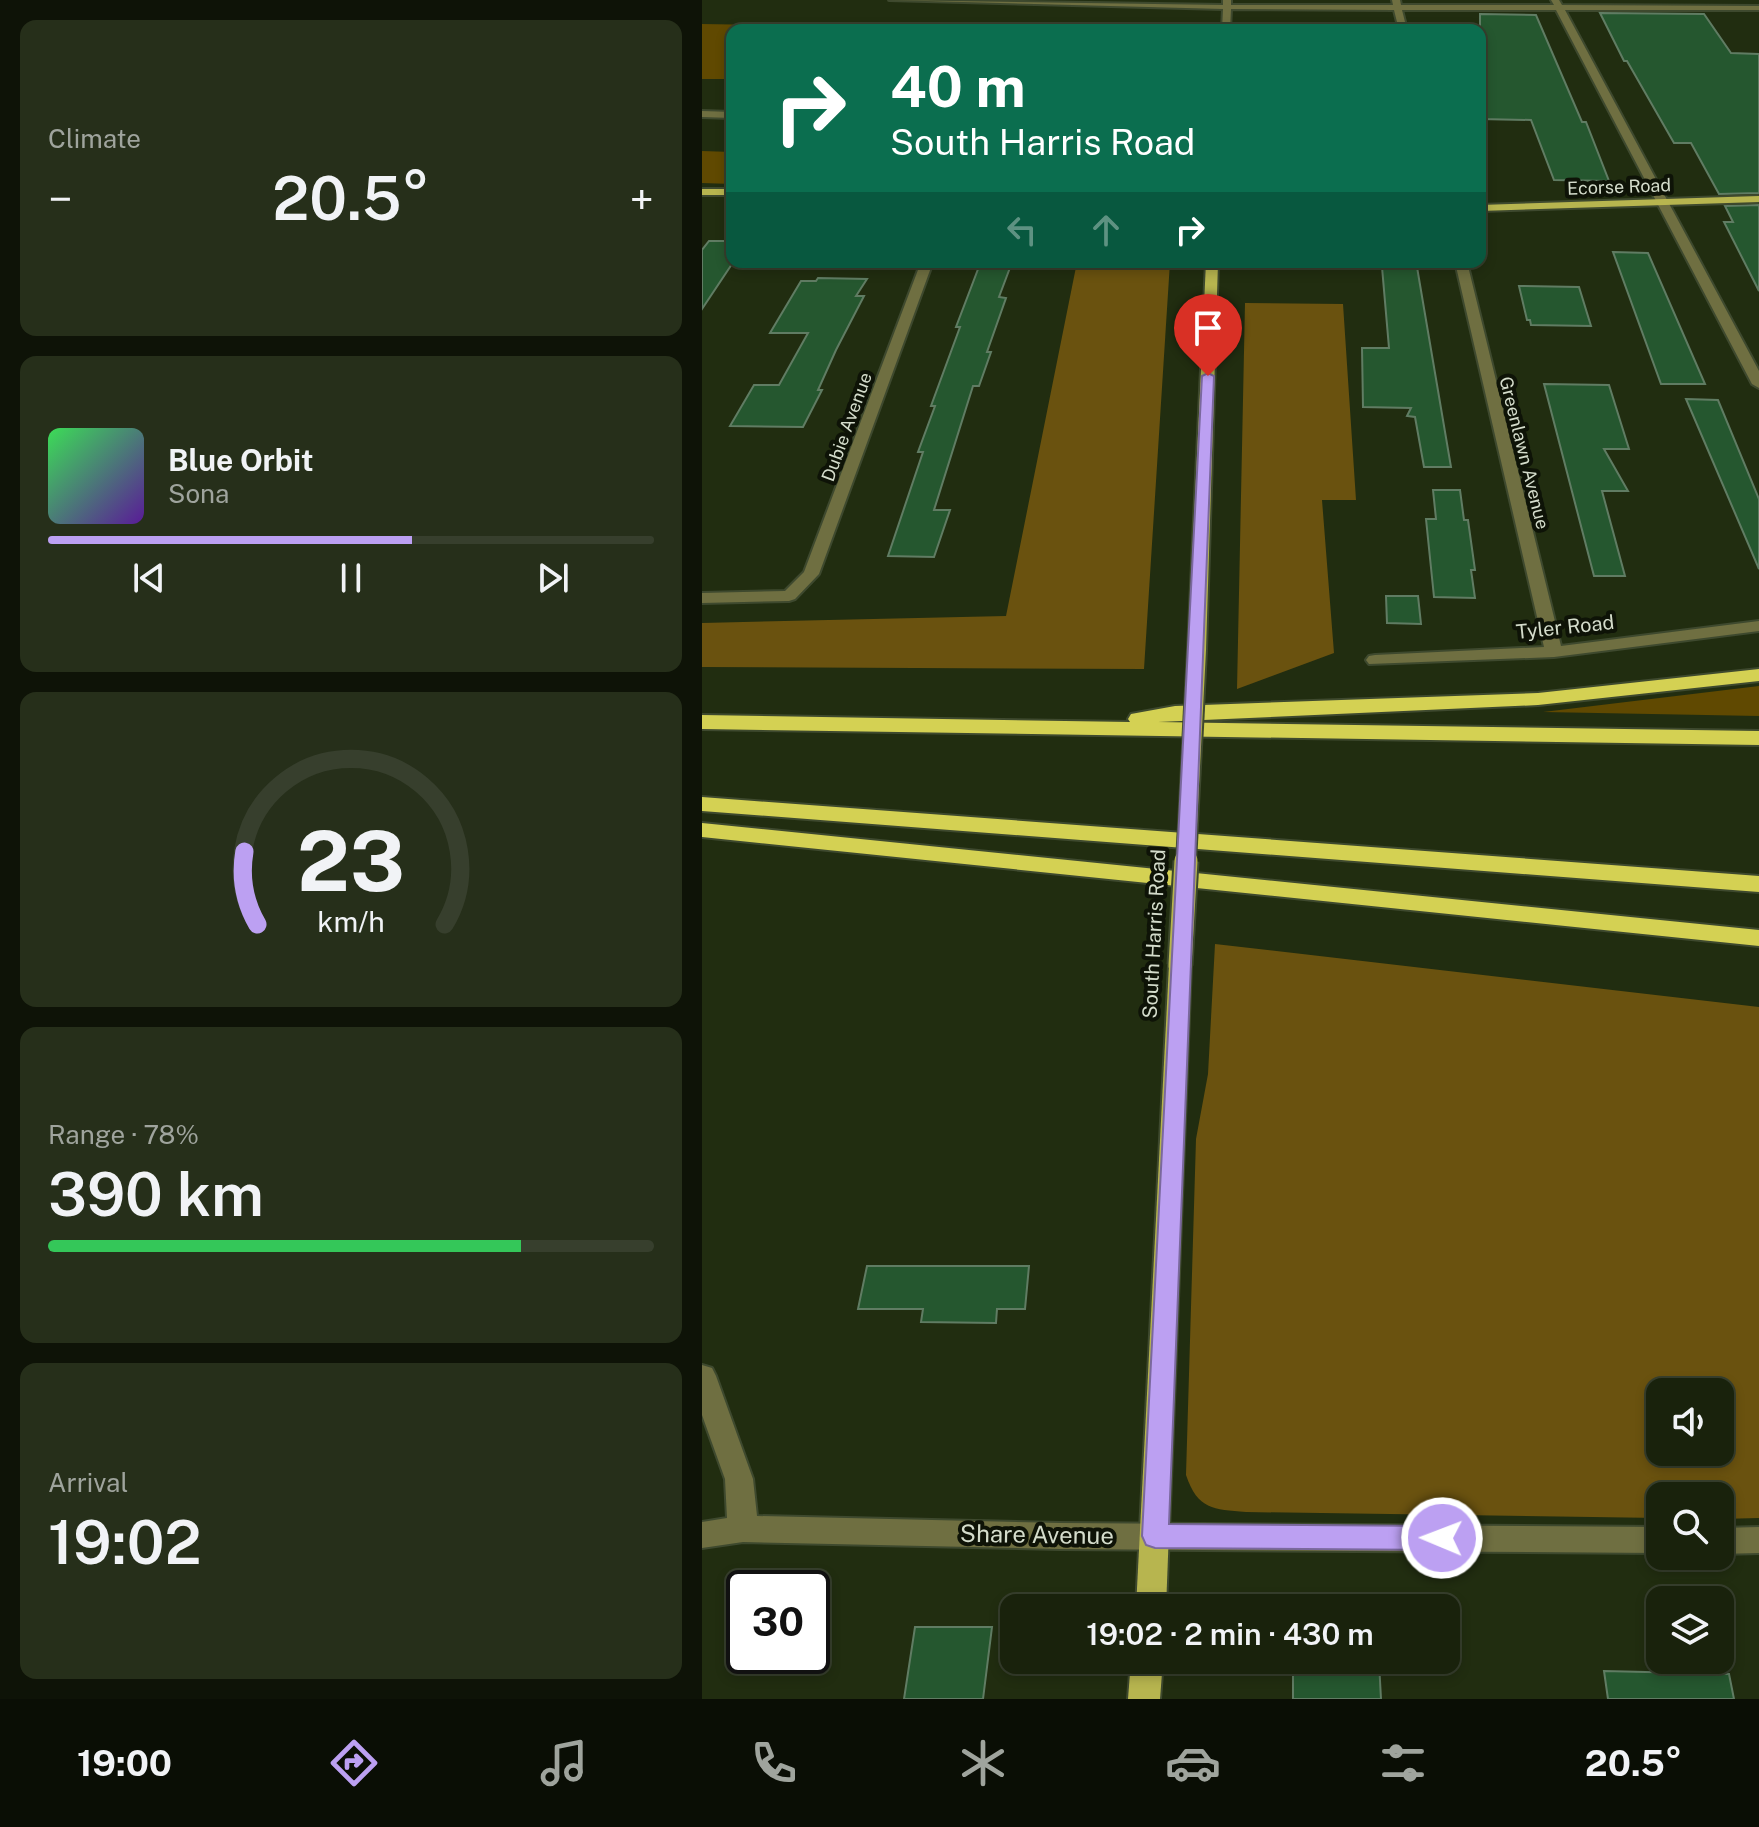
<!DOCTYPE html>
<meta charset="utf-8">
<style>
:root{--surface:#19220c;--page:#262f1a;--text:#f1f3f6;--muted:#9fa49d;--line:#373f2d;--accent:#bca0f2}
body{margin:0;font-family:"Public Sans",sans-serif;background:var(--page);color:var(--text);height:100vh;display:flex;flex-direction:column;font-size:30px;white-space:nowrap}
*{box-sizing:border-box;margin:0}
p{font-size:26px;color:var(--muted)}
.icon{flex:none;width:44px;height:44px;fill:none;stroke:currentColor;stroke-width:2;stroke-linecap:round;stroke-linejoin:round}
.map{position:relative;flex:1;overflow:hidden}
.details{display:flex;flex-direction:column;gap:20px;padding:20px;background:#0e1307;width:702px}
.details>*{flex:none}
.hud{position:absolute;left:24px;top:24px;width:760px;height:244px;border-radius:16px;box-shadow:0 4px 12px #0003,0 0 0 2px var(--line);background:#0b6e4f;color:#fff;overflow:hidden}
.tools{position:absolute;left:944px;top:1378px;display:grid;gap:16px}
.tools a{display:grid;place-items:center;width:88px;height:88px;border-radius:16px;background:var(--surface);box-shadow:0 4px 12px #0003,0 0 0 2px var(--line);font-size:40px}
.speed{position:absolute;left:24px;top:1570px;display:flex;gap:16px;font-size:40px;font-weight:700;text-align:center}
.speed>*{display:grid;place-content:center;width:104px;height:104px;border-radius:50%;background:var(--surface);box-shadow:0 4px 12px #0003,0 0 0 2px var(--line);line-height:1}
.speed .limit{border:4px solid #111;border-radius:12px;background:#fff;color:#111}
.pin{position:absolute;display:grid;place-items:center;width:68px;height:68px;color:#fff;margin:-82px -34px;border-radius:50% 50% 50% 0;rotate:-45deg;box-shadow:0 0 8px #0007}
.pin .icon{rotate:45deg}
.me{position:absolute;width:88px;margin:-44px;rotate:271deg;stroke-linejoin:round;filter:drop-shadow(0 0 6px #0008)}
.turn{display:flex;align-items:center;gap:28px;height:168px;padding:0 32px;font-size:36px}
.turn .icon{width:104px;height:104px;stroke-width:2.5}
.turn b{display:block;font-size:56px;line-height:68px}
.lanes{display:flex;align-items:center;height:76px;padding:0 32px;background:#0003;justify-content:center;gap:40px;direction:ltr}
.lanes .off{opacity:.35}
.big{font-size:60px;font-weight:600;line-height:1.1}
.details .widget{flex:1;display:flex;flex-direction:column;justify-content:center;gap:12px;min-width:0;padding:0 28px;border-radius:16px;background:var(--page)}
.details .dial{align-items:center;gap:0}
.dial svg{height:208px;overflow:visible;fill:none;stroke:var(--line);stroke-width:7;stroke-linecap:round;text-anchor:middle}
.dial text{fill:var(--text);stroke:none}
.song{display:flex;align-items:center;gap:24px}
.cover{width:96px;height:96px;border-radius:12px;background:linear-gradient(135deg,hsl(130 70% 55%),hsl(270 70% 35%))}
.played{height:8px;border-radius:4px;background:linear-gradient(90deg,var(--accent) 60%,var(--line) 60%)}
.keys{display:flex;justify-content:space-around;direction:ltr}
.heat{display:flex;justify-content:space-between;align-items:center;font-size:44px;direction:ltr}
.charge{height:12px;border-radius:6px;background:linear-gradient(90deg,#34c759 78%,var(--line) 0)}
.trip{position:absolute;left:298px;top:1594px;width:460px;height:80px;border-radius:16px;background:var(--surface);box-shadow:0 4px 12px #0003,0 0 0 2px var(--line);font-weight:600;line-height:80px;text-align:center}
.tabs{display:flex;height:128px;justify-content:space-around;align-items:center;background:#0a0e05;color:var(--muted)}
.tabs .icon{width:56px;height:56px}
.tabs .active{color:var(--accent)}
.tabs b{font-size:36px;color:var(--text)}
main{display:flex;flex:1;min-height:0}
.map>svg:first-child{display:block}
.green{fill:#604901}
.forest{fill:#6a520f;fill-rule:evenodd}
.building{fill:#25572f;stroke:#607c63;stroke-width:2}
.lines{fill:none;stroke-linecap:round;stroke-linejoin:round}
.minor-casing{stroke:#3e492e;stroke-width:4}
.major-casing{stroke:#3e492e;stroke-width:4}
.highway-casing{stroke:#3e492e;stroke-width:4}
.minor{fill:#6f6f41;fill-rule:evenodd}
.major{fill:#b7b54f;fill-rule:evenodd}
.highway{fill:#d4d153;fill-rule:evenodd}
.major-bridge-far1-casing{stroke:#3e492e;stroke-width:22;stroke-linecap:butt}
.major-bridge-casing{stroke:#3e492e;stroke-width:27;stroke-linecap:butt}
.major-bridge-far1{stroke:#b7b54f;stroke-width:18}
.major-bridge{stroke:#b7b54f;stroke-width:23}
.route{fill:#bca0f2;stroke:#7a689d;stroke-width:2}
.labels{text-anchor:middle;stroke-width:8;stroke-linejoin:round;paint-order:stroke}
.far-street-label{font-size:18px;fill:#d4dccb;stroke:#0e1307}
.street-label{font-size:20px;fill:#d4dccb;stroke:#0e1307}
.near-street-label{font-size:24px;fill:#d4dccb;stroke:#0e1307}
</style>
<main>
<section class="details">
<div class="widget"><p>Climate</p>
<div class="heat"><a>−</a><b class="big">20.5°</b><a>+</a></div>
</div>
<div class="widget">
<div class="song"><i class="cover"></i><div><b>Blue Orbit</b><p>Sona</p></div></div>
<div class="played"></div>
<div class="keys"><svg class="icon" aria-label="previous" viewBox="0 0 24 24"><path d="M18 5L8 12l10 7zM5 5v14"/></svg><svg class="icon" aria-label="pause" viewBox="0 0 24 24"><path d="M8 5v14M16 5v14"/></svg><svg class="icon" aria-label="next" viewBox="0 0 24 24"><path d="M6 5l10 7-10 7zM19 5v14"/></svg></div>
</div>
<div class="widget dial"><svg viewBox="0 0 100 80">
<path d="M14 69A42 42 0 1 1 86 69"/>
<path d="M14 69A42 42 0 0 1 9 41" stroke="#bca0f2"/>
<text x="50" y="56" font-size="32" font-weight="700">23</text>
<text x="50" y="72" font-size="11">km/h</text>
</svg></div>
<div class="widget"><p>Range · 78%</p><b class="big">390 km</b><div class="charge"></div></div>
<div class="widget"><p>Arrival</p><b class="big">19:02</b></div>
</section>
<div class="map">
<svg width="1057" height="1699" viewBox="0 0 1057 1699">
<rect width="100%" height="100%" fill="#212d10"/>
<!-- green -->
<g class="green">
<polygon points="0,24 350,30 30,30 30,79 0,79"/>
<polygon points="0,151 30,152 30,184 0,183"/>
<polygon points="1057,686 1057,716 841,712"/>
</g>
<!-- forest -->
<g class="forest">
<polygon points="375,262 468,262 442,669 0,667 0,623 304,616"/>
<polygon points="543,303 641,304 654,500 620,500 632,653 535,689"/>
<path d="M513,944L1057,1007V1518L1018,1519V1496H958V1518L544,1512C511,1509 496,1510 484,1475L494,1139L506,1074ZM958,1392H1018V1452H958Z"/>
</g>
<!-- building -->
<g class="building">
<polygon points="898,13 1002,14 1029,53 1057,54 1057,193 1017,194 989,143 972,143 925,61 922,61"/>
<polygon points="778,14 834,15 880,122 884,122 907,181 852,180 829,120 778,119"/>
<polygon points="1057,205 1057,291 1022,222 1031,222 1023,206"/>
<polygon points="7,241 30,241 30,264 0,309 0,250"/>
<polygon points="911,252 946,253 1003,384 959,384"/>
<polygon points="278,264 309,265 297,297 304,298 285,352 289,352 277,386 271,386 232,510 248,510 232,557 186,556 221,452 216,452 233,406 229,406 258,327 254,327"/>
<polygon points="680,267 715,267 749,467 722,467 713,417 705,416 709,408 661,407 660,348 687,348"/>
<polygon points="116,278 165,279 154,296 162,296 134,350 116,390 120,390 101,427 28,426 52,385 77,385 106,333 68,333 99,281 114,281"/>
<polygon points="817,286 877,287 889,326 829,325 828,320 825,320"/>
<polygon points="842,384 907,385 927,449 902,449 926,491 900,491 923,576 892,576"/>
<polygon points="984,399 1016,400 1057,499 1057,569"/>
<polygon points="731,490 758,490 762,520 766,520 773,570 769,570 773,598 732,597 724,519 734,519"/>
<polygon points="684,596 716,596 719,624 685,623"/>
<polygon points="165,1266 327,1266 323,1309 295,1309 294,1323 219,1322 221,1309 156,1309"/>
<polygon points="213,1627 290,1627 281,1699 202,1699"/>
<polygon points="591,1661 677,1662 679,1699 591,1699"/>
<polygon points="902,1671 1027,1674 1032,1699 906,1699"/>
</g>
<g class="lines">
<defs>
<g id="minor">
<polygon points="187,0 521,5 521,0 529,0 529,5 691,5 690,0 698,0 699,5 852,5 849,0 857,0 860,5 1057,6 1057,10 863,10 1057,371 1057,388 1050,384 854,10 700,10 705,30 697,30 692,10 529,9 528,30 520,30 521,9"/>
<polygon points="0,111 30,112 30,118 0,117"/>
<polygon points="219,262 231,262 117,574 93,599 87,601 0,603 0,593 83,591 102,572"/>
<polygon points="753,262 765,262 859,646 1057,621 1057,631 852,657 667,664 664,660 667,656 673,655 842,647"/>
<polygon points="0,1365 10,1368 14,1376 51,1479 55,1516 358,1523 958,1527 958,1553 358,1549 41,1542 0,1548 0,1522 25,1518 23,1479 0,1415"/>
<polygon points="1057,1527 1057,1553 1018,1554 1018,1528"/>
</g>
<g id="major">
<rect x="0" y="189" width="30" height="6"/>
<polygon points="1057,196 1057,202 778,211 778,205"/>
<polygon points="504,262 516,262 504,650 495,655 486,650"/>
<polygon points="478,958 486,960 489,965 464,1608 434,1608 467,965 470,960"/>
<polygon points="429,1660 461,1660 458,1699 426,1699"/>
</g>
<g id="highway">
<polygon points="1057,669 1057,681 836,705 456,722 1057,731 1057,745 0,729 0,715 428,722 426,719 429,714 473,706 836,693"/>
<polygon points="0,797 1057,876 1057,892 0,811"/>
<polygon points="0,823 1057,930 1057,946 0,837"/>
</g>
</defs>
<!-- minor casing -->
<use href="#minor" class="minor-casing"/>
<!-- major casing -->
<use href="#major" class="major-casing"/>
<!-- highway casing -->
<use href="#highway" class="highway-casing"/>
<!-- minor -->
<use href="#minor" class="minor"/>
<!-- major -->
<use href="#major" class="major"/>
<!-- highway -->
<use href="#highway" class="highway"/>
<defs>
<polyline id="major-bridge-far1" points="484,863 495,650"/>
<polyline id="major-bridge" points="478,965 484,861"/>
</defs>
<!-- major-bridge-far1 casing -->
<use href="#major-bridge-far1" class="major-bridge-far1-casing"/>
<!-- major-bridge casing -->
<use href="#major-bridge" class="major-bridge-casing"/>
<!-- major-bridge-far1 -->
<use href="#major-bridge-far1" class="major-bridge-far1"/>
<!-- major-bridge -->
<use href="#major-bridge" class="major-bridge"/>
</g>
<!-- route -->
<polygon class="route" points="506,373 512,376 467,1524 740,1526 750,1529 754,1538 750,1547 740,1550 453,1548 444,1545 440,1536 500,376"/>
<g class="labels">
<!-- far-street labels -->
<g class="far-street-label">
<text transform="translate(917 187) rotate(-2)" y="6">Ecorse Road</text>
<text transform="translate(145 427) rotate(-70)" y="6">Dubie Avenue</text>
<text transform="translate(822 453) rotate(76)" y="6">Greenlawn Avenue</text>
</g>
<!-- street labels -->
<g class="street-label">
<text transform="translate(863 627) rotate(-6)" y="7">Tyler Road</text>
<text transform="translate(452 934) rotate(-87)" y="7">South Harris Road</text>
</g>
<!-- near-street labels -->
<g class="near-street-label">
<text transform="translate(335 1535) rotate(1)" y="8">Share Avenue</text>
</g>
</g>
</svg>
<div class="tools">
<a><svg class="icon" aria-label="sound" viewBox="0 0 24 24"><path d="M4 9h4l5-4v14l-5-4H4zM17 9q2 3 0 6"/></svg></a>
<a><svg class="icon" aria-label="search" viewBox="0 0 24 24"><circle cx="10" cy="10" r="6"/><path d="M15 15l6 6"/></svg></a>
<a><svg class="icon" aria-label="layers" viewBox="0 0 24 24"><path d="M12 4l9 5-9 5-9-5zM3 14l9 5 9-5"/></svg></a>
</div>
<div class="speed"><div class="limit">30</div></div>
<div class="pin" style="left:506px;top:376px;background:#d93025"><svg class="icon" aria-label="arrive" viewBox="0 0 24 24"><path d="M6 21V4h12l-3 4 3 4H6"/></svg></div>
<svg class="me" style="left:740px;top:1538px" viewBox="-20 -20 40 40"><circle r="17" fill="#bca0f2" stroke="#fff" stroke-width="3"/><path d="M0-11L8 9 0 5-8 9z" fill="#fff"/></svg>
<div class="trip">19:02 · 2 min · 430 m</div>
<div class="hud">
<div class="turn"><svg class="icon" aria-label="right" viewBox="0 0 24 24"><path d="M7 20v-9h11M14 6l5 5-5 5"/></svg><div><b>40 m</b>South Harris Road</div></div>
<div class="lanes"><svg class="icon off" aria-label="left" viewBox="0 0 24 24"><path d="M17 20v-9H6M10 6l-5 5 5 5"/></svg><svg class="icon off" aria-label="ahead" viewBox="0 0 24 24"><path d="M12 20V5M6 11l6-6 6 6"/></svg><svg class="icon" aria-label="right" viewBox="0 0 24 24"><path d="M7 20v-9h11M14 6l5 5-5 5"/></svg></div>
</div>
</div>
</main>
<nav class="tabs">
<b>19:00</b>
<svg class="icon active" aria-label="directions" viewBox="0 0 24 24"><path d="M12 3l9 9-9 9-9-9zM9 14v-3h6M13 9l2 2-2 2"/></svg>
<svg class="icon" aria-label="music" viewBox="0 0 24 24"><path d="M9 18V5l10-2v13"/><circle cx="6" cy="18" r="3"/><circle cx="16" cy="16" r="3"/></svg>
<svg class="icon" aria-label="phone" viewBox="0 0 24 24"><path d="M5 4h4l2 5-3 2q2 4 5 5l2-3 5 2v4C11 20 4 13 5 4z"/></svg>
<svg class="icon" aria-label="climate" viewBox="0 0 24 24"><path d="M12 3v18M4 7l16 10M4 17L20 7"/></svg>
<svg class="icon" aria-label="car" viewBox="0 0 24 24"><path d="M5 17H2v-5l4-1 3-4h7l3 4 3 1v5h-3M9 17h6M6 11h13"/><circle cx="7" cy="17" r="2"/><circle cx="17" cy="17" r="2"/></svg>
<svg class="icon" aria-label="filters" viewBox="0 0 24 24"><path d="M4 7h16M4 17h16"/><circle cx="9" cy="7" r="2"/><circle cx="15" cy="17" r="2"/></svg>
<b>20.5°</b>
</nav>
